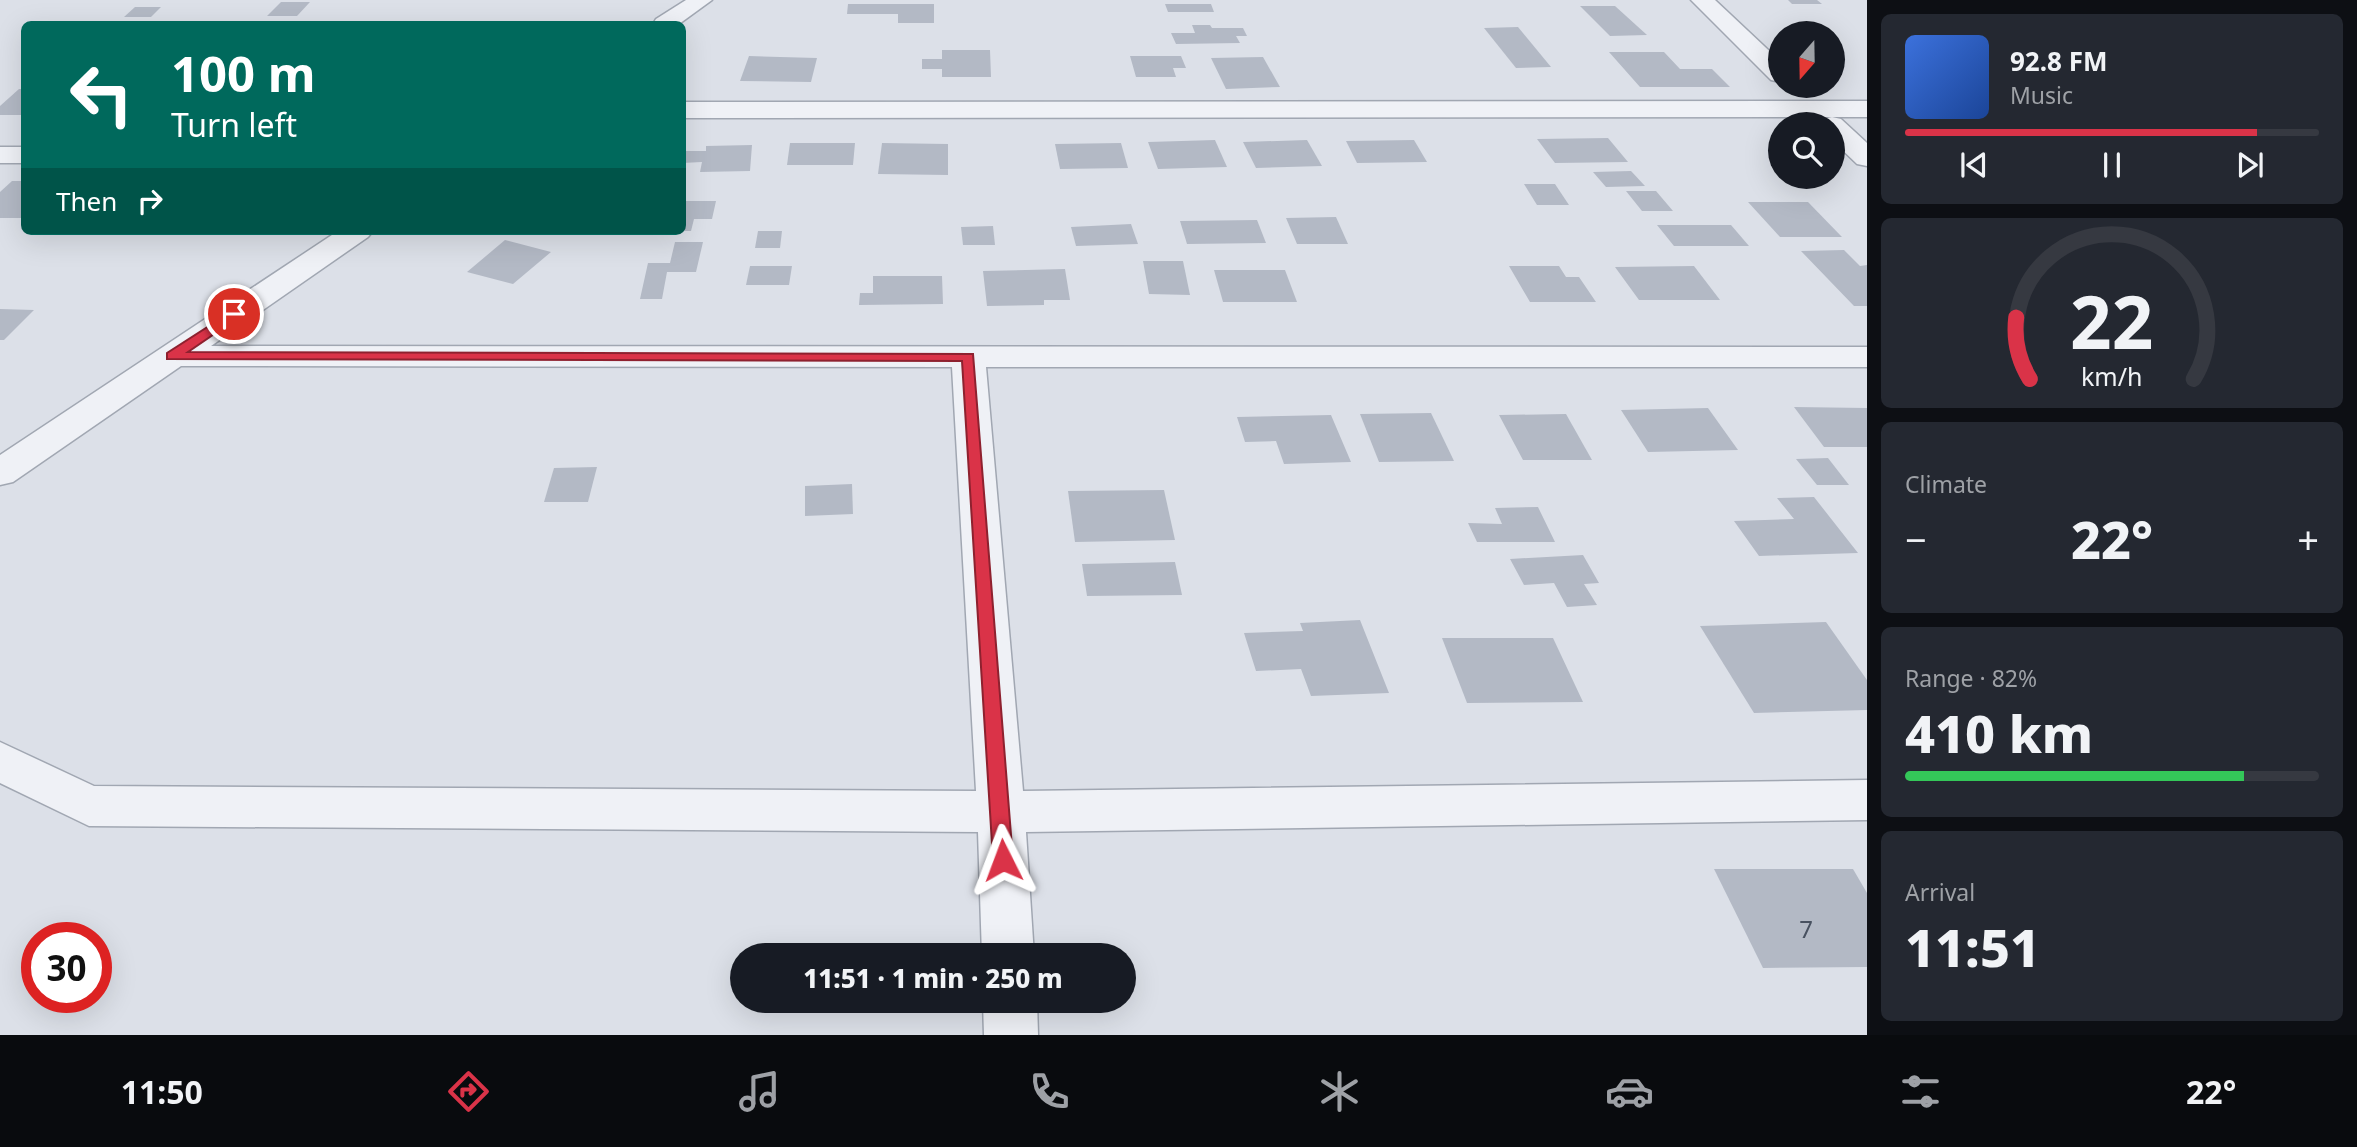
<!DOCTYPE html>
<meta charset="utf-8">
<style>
:root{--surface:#171b24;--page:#242831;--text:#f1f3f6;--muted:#9ea1a6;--line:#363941;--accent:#da3348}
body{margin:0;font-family:"Noto Sans",sans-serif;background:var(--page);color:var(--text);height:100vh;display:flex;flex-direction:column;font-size:26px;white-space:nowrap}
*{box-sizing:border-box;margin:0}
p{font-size:23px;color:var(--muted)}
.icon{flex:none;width:38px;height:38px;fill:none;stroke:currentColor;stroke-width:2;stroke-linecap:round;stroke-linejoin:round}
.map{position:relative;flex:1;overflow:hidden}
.details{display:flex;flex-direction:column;gap:14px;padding:14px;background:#0d0f14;width:490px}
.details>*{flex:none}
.guide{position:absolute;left:21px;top:21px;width:665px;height:214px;border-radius:10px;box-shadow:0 7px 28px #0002;background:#00695c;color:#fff;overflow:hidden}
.needle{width:46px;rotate:200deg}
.fabs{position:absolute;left:1768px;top:21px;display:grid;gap:14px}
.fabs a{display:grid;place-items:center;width:77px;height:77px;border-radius:50%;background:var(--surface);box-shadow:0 7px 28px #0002;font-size:35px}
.speed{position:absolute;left:21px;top:922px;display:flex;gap:14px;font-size:35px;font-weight:700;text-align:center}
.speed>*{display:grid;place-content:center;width:91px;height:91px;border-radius:50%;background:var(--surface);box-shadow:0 7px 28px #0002;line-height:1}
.speed .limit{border:10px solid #d22;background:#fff;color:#111}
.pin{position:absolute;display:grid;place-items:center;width:60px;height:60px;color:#fff;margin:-30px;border:4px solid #fff;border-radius:50%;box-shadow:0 2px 7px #0007}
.me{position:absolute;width:77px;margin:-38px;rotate:357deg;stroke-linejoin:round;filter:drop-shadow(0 0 5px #0008)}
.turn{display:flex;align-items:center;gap:24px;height:147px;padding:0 35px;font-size:32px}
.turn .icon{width:91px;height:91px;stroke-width:2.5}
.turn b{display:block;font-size:49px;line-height:60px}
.then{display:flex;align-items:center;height:66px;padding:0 35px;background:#0003;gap:14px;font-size:26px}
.big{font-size:52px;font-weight:800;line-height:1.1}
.details .widget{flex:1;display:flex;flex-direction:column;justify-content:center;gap:10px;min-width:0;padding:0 24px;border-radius:10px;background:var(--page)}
.details .dial{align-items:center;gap:0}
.dial svg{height:182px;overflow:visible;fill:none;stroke:var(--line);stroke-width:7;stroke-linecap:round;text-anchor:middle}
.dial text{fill:var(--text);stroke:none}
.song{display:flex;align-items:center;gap:21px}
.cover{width:84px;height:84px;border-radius:10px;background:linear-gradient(135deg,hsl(220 70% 55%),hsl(220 70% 35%))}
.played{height:7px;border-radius:4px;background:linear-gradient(90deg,var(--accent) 85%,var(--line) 85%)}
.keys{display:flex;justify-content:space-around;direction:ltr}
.heat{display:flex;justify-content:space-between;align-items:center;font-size:38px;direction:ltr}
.charge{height:10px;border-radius:5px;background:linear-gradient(90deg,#34c759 82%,var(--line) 0)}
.trip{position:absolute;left:730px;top:943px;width:406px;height:70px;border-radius:35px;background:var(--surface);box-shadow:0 7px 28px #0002;font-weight:800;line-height:70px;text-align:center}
.tab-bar{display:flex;height:112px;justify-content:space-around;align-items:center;background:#090b0e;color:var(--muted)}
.tab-bar .icon{width:49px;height:49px}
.tab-bar .on{color:var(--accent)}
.tab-bar b{font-size:32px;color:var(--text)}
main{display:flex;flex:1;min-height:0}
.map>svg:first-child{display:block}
.building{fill:#b3b9c5}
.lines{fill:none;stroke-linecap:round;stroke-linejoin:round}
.minor-casing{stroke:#a1a7b2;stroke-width:3}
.minor{fill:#eff1f6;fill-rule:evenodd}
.route{fill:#da3348;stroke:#8e212f;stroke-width:2}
.labels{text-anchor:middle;stroke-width:5;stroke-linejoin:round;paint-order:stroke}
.near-number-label{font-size:24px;fill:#485160}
</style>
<main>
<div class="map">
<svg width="1867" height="1035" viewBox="0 0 1867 1035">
<rect width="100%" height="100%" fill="#dce0e8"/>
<!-- building -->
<g class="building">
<polygon points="1788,0 1817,0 1822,4 1792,4"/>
<polygon points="281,2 310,2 297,16 267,16"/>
<polygon points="848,4 934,4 934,23 898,23 898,14 847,14"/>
<polygon points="1165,4 1211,4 1214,12 1168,12"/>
<polygon points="1580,6 1615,6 1647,35 1610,36"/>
<polygon points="135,7 161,7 151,17 124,17"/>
<polygon points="1192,25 1210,25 1212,28 1243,28 1247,36 1236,36 1240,43 1176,44 1171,33 1195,33"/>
<polygon points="1518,27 1551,67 1516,68 1484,28"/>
<polygon points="942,50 990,50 991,77 942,77 942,69 922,69 922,59 942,59"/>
<polygon points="1609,52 1664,52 1680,69 1712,69 1730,87 1640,87"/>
<polygon points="749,56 817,58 811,82 740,81"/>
<polygon points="1130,56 1181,56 1186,68 1173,68 1176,77 1136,77"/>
<polygon points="1263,57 1280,87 1226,89 1211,58"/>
<polygon points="19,89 24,89 24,115 0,115 0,106"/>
<polygon points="1608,138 1628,162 1555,163 1537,139"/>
<polygon points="1215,140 1227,167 1158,169 1148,142"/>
<polygon points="1307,140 1322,166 1256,168 1243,142"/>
<polygon points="1414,140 1427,162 1357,163 1346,141"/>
<polygon points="790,143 855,143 853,165 787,165"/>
<polygon points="882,143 948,144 948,175 878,174"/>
<polygon points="1121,143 1128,168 1060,169 1055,144"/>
<polygon points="752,145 750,171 700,172 702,162 682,163 684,151 706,151 706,146"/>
<polygon points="1631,171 1645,186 1606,187 1593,172"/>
<polygon points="12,181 24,181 24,218 0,218 0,192"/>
<polygon points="1524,184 1555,184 1569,205 1537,205"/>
<polygon points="1626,191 1656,191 1673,211 1642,211"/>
<polygon points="682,201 716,201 712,219 694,219 691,231 682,231"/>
<polygon points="1748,202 1808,202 1842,237 1780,237"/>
<polygon points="1336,217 1348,244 1297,244 1286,218"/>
<polygon points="1257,220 1266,243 1187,244 1180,221"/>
<polygon points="1131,224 1138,244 1076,246 1071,227"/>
<polygon points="1657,225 1731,225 1749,246 1674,246"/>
<polygon points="993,226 995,245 963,245 961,227"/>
<polygon points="758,231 782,231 780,248 755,248"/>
<polygon points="505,240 551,252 513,284 467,272"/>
<polygon points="675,242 703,242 696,272 667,272 662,299 640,299 648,263 670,263"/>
<polygon points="1844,250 1860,266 1867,265 1867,306 1854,306 1801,251"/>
<polygon points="1143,261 1183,261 1190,295 1149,294"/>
<polygon points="750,266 792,266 789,285 746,285"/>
<polygon points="1509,266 1559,266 1566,277 1579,277 1596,302 1530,302"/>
<polygon points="1694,266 1720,300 1639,300 1615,267"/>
<polygon points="1065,269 1070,300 1044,300 1044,305 987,306 983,271"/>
<polygon points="1214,270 1285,270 1297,302 1223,302"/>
<polygon points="873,276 942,276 943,304 859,305 860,293 873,293"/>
<polygon points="0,309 34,310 4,340 0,340"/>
<polygon points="1794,407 1867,408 1867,447 1824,447"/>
<polygon points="1708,408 1738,450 1648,452 1621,410"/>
<polygon points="1431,413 1454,461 1379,462 1360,414"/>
<polygon points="1566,414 1592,460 1523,460 1499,415"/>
<polygon points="1331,415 1351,462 1284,464 1276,441 1245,442 1237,417"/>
<polygon points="1828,458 1849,485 1817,485 1796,459"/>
<polygon points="597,467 588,502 544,502 554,468"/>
<polygon points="852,484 853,514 805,516 805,486"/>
<polygon points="1164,490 1175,540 1075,542 1068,491"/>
<polygon points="1814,497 1858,553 1759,556 1734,521 1794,519 1777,498"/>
<polygon points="1538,507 1555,542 1477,542 1468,523 1502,524 1495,508"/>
<polygon points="1583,555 1599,583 1584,584 1597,605 1567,607 1554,583 1524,585 1510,559"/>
<polygon points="1175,562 1182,595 1087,596 1082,564"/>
<polygon points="1360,620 1389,693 1311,696 1301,669 1256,671 1244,633 1303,631 1300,623"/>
<polygon points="1826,622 1867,680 1867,710 1754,713 1700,626"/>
<polygon points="1442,638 1553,638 1583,702 1467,703"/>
<polygon points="1714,869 1853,869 1867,893 1867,967 1763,968"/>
</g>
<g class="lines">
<defs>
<g id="minor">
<polygon points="686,0 712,0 679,24 653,24 656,19"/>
<polygon points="1691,0 1715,0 1780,61 1780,82 1771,80"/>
<polygon points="1867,101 1867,117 682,118 682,102"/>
<polygon points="1832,117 1841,119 1867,143 1867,166 1857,164 1832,140 1832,124 1819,124 1823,119"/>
<rect x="0" y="147" width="24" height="16"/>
<polygon points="338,231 373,231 368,237 211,346 1867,347 1867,367 986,367 1023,791 1867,780 1867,820 1026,832 1034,956 982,956 978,832 89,826 0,783 0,742 94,786 976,791 952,367 181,366 13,482 0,485 0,455"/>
<polygon points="983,1001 1037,1001 1038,1035 984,1035"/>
</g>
</defs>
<!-- minor casing -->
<use href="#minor" class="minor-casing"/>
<!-- minor -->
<use href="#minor" class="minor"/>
</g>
<!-- route -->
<polygon class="route" points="234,310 241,314 239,317 188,352 973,354 1013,860 1010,866 1003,869 996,866 993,860 962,361 167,359 167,353"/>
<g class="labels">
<!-- near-number labels -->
<g class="near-number-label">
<text x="1806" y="938">7</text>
</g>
</g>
</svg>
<div class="fabs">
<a><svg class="needle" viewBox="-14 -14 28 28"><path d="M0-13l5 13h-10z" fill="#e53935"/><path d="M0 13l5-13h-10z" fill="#9ea1a6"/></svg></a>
<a><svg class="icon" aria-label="search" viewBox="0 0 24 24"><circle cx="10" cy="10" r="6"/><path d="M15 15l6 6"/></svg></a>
</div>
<div class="speed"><div class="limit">30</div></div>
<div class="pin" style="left:234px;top:314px;background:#d93025"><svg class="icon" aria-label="arrive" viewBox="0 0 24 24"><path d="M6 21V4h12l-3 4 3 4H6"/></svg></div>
<svg class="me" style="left:1003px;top:860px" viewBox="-20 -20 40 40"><path d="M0-17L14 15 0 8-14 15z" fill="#da3348" stroke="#fff" stroke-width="4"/></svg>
<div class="trip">11:51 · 1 min · 250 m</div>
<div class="guide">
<div class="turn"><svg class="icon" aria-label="left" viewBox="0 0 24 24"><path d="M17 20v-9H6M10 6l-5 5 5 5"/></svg><div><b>100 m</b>Turn left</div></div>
<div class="then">Then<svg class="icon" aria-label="right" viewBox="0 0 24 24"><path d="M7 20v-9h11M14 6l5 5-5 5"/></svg></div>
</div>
</div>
<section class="details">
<div class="widget">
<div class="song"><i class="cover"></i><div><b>92.8 FM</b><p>Music</p></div></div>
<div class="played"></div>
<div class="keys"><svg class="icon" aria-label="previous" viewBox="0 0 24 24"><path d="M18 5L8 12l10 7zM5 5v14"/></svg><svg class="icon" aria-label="pause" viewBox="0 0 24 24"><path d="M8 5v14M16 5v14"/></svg><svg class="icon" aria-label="next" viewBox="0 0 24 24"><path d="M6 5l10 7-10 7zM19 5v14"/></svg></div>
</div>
<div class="widget dial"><svg viewBox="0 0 100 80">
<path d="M14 69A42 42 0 1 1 86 69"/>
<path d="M14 69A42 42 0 0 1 8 42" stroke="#da3348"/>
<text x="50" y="56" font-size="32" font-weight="700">22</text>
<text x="50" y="72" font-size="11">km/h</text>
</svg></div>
<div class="widget"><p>Climate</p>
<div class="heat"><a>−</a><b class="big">22°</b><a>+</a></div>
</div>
<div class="widget"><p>Range · 82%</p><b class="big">410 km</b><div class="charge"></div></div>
<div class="widget"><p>Arrival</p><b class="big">11:51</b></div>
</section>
</main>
<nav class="tab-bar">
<b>11:50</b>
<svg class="icon on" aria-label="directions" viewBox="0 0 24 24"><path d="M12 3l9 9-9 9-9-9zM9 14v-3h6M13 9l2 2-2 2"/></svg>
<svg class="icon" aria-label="music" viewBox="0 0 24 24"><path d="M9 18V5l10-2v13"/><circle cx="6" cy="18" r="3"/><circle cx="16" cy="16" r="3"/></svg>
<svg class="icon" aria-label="phone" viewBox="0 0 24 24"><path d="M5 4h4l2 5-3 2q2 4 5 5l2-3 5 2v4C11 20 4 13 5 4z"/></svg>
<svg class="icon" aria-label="climate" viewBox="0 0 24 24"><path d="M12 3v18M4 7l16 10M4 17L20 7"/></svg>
<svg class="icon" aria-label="car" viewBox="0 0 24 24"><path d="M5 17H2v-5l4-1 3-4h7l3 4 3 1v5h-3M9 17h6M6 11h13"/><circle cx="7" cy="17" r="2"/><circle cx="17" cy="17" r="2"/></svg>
<svg class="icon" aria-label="filters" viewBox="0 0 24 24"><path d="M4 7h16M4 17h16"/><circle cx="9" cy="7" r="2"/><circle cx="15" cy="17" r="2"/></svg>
<b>22°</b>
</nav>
